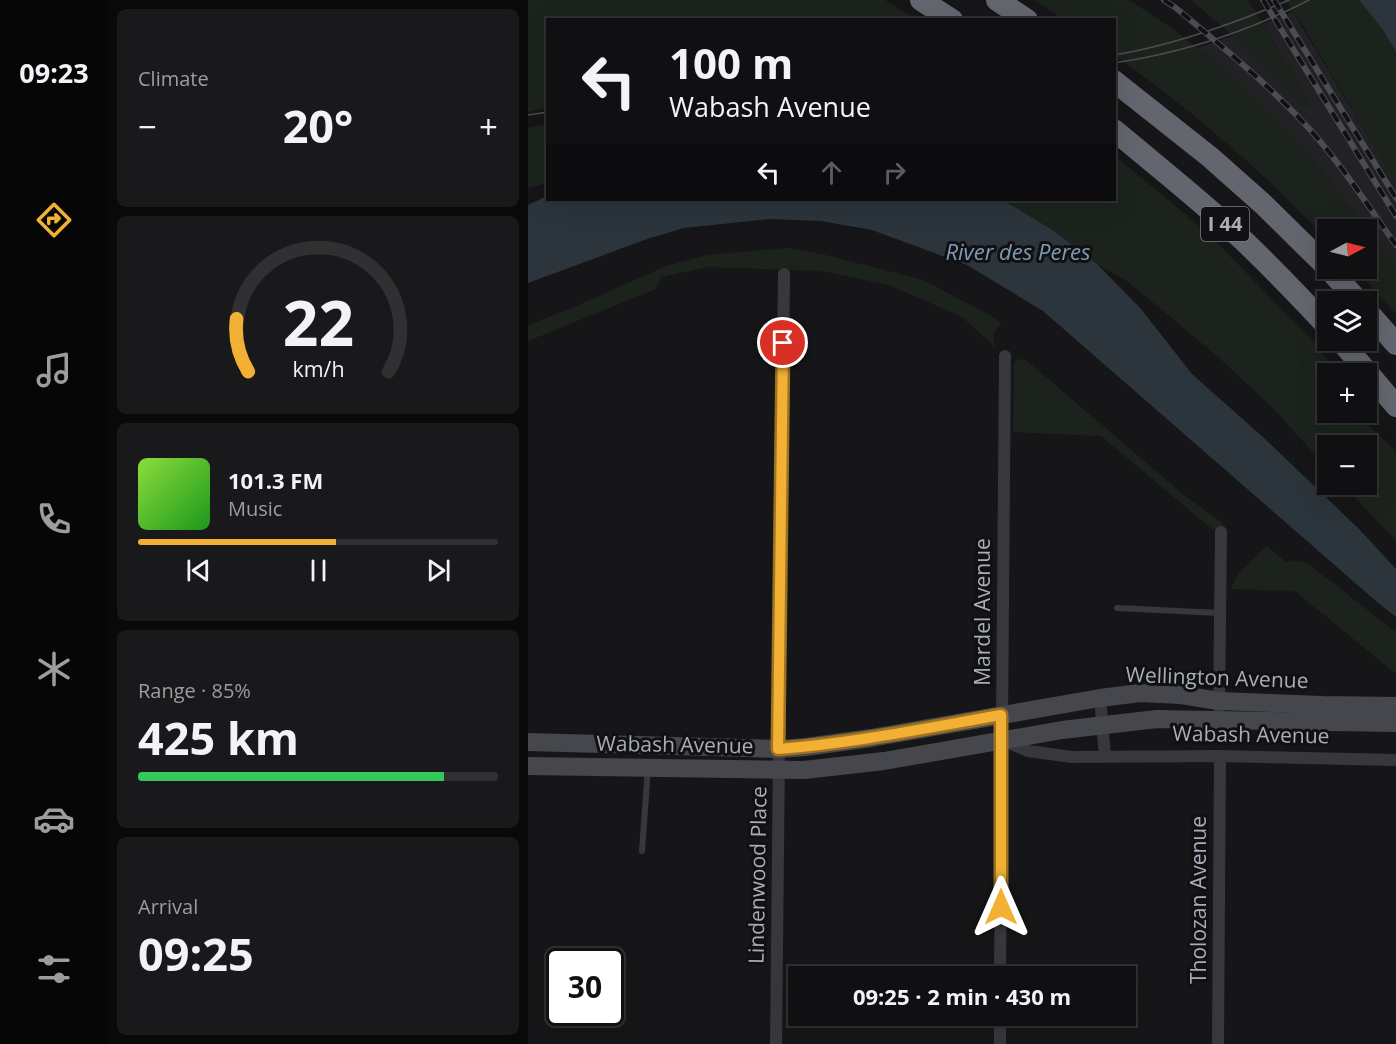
<!DOCTYPE html>
<meta charset="utf-8">
<style>
:root{--surface:#101012;--page:#19191b;--text:#f1f3f6;--muted:#9c9d9f;--line:#303032;--accent:#f2b134}
body{margin:0;font-family:"Open Sans",sans-serif;background:var(--page);color:var(--text);height:100vh;display:flex;flex-direction:column;font-size:22px;white-space:nowrap}
*{box-sizing:border-box;margin:0}
p{font-size:20px;color:var(--muted)}
.icon{flex:none;width:33px;height:33px;fill:none;stroke:currentColor;stroke-width:2;stroke-linecap:round;stroke-linejoin:round}
.map{position:relative;flex:1;overflow:hidden}
.panel{display:flex;flex-direction:column;gap:9px;padding:9px;background:#09090a;width:420px}
.panel>*{flex:none}
.guide{position:absolute;left:18px;top:18px;width:570px;height:183px;border-radius:0px;box-shadow:0 6px 24px #0002,0 0 0 2px var(--line);background:#101012;color:var(--text);overflow:hidden}
.needle{width:39px;rotate:83deg}
.fabs{position:absolute;left:789px;top:219px;display:grid;gap:12px}
.fabs a{display:grid;place-items:center;width:60px;height:60px;border-radius:0px;background:var(--surface);box-shadow:0 6px 24px #0002,0 0 0 2px var(--line);font-size:30px}
.speed{position:absolute;left:18px;top:948px;display:flex;gap:12px;font-size:30px;font-weight:700;text-align:center}
.speed>*{display:grid;place-content:center;width:78px;height:78px;border-radius:50%;background:var(--surface);box-shadow:0 6px 24px #0002,0 0 0 2px var(--line);line-height:1}
.speed .limit{border:3px solid #111;border-radius:9px;background:#fff;color:#111}
.pin{position:absolute;display:grid;place-items:center;width:51px;height:51px;color:#fff;margin:-26px;border:3px solid #fff;border-radius:50%;box-shadow:0 2px 6px #0007}
.me{position:absolute;width:66px;margin:-33px;rotate:0deg;stroke-linejoin:round;filter:drop-shadow(0 0 4px #0008)}
.turn{display:flex;align-items:center;gap:21px;height:126px;padding:0 24px;font-size:27px}
.turn .icon{width:78px;height:78px;stroke-width:2.5}
.turn b{display:block;font-size:42px;line-height:51px}
.lanes{display:flex;align-items:center;height:57px;padding:0 24px;background:#0003;justify-content:center;gap:30px;direction:ltr}
.lanes .off{opacity:.35}
.big{font-size:45px;font-weight:700;line-height:1.1}
.panel .tile{flex:1;display:flex;flex-direction:column;justify-content:center;gap:9px;min-width:0;padding:0 21px;border-radius:9px;background:var(--page)}
.panel .dial{align-items:center;gap:0}
.dial svg{height:156px;overflow:visible;fill:none;stroke:var(--line);stroke-width:7;stroke-linecap:round;text-anchor:middle}
.dial text{fill:var(--text);stroke:none}
.song{display:flex;align-items:center;gap:18px}
.cover{width:72px;height:72px;border-radius:9px;background:linear-gradient(135deg,hsl(90 70% 55%),hsl(120 70% 35%))}
.played{height:6px;border-radius:3px;background:linear-gradient(90deg,var(--accent) 55%,var(--line) 55%)}
.keys{display:flex;justify-content:space-around;direction:ltr}
.heat{display:flex;justify-content:space-between;align-items:center;font-size:33px;direction:ltr}
.charge{height:9px;border-radius:4px;background:linear-gradient(90deg,#34c759 85%,var(--line) 0)}
.trip{position:absolute;left:260px;top:966px;width:348px;height:60px;border-radius:0px;background:var(--surface);box-shadow:0 6px 24px #0002,0 0 0 2px var(--line);font-weight:700;line-height:60px;text-align:center}
main{display:flex;flex:1;min-height:0}
.tabs{display:flex;flex-direction:column;width:108px;justify-content:space-around;align-items:center;background:#060607;color:var(--muted)}
.tabs .icon{width:42px;height:42px}
.tabs .current{color:var(--accent)}
.tabs b{font-size:27px;color:var(--text)}
.map>svg:first-child{display:block}
.built{fill:#222225}
.green{fill:#1c231d}
.water{fill:#2c353c}
.lines{fill:none;stroke-linecap:round;stroke-linejoin:round}
.lane{stroke:#37383d;stroke-width:6}
.street{stroke:#37383d;stroke-width:12}
.secondary{stroke:#45474d;stroke-width:18}
.highway{stroke:#63666e;stroke-width:22}
.tram{stroke:#4a4c52;stroke-width:1.5}
.rail-casing{stroke:#4a4c52;stroke-width:6}
.rail{stroke:#111113;stroke-width:4;stroke-dasharray:11;stroke-linecap:butt}
.route-casing{stroke:#9d7322;stroke-width:15}
.route{stroke:#f2b134;stroke-width:10}
.labels{text-anchor:middle;stroke-width:6;stroke-linejoin:round;paint-order:stroke}
.shield{fill:#111113;stroke:#7b7e86;stroke-width:1.5}
.shield-label{font-size:20px;font-weight:bold;fill:#a8adb8}
.street-label{font-size:21px;fill:#a8adb8;stroke:#111113}
.water-label{font-size:22px;font-style:italic;fill:#7f9bb3;stroke:#111113}
</style>
<main>
<nav class="tabs">
<b>09:23</b>
<svg class="icon current" aria-label="directions" viewBox="0 0 24 24"><path d="M12 3l9 9-9 9-9-9zM9 14v-3h6M13 9l2 2-2 2"/></svg>
<svg class="icon" aria-label="music" viewBox="0 0 24 24"><path d="M9 18V5l10-2v13"/><circle cx="6" cy="18" r="3"/><circle cx="16" cy="16" r="3"/></svg>
<svg class="icon" aria-label="phone" viewBox="0 0 24 24"><path d="M5 4h4l2 5-3 2q2 4 5 5l2-3 5 2v4C11 20 4 13 5 4z"/></svg>
<svg class="icon" aria-label="climate" viewBox="0 0 24 24"><path d="M12 3v18M4 7l16 10M4 17L20 7"/></svg>
<svg class="icon" aria-label="car" viewBox="0 0 24 24"><path d="M5 17H2v-5l4-1 3-4h7l3 4 3 1v5h-3M9 17h6M6 11h13"/><circle cx="7" cy="17" r="2"/><circle cx="17" cy="17" r="2"/></svg>
<svg class="icon" aria-label="filters" viewBox="0 0 24 24"><path d="M4 7h16M4 17h16"/><circle cx="9" cy="7" r="2"/><circle cx="15" cy="17" r="2"/></svg>
</nav>
<section class="panel">
<div class="tile"><p>Climate</p>
<div class="heat"><a>−</a><b class="big">20°</b><a>+</a></div>
</div>
<div class="tile dial"><svg viewBox="0 0 100 80">
<path d="M14 69A42 42 0 1 1 86 69"/>
<path d="M14 69A42 42 0 0 1 8 42" stroke="#f2b134"/>
<text x="50" y="56" font-size="32" font-weight="700">22</text>
<text x="50" y="72" font-size="11">km/h</text>
</svg></div>
<div class="tile">
<div class="song"><i class="cover"></i><div><b>101.3 FM</b><p>Music</p></div></div>
<div class="played"></div>
<div class="keys"><svg class="icon" aria-label="previous" viewBox="0 0 24 24"><path d="M18 5L8 12l10 7zM5 5v14"/></svg><svg class="icon" aria-label="pause" viewBox="0 0 24 24"><path d="M8 5v14M16 5v14"/></svg><svg class="icon" aria-label="next" viewBox="0 0 24 24"><path d="M6 5l10 7-10 7zM19 5v14"/></svg></div>
</div>
<div class="tile"><p>Range · 85%</p><b class="big">425 km</b><div class="charge"></div></div>
<div class="tile"><p>Arrival</p><b class="big">09:25</b></div>
</section>
<div class="map">
<svg width="868" height="1044" viewBox="0 0 868 1044">
<rect width="100%" height="100%" fill="#161618"/>
<!-- built -->
<polygon class="built" points="765,12 858,166 868,179 868,269 800,178 766,138 686,61 669,48 705,36 738,66 778,107 779,98 735,24"/>
<!-- green -->
<g class="green">
<polygon points="0,0 357,0 387,19 20,20 19,108 0,112"/>
<path d="M506,0H601L645,29L686,61L731,102L766,138L800,178L868,269V314L827,269L838,268V230H800L799,239C735,172 663,109 587,56L586,20L535,19Z"/>
<path d="M662,0H720L779,98L782,106L779,107L775,104C739,67 703,31 662,0Z"/>
<polygon points="757,0 831,0 855,30 868,52 868,179 858,166 775,26"/>
<polygon points="19,124 19,183 0,188 0,128"/>
<polygon points="587,156 651,209 693,247 785,341 810,373 800,374 800,412 836,413 839,424 868,451 868,541 815,485 838,484 838,446 800,446 799,468 745,408 690,357 639,314 600,282 569,264 526,231 485,206 470,200 586,200"/>
<polygon points="260,248 298,255 395,280 462,315 473,323 465,335 467,347 434,317 361,285 295,271 180,267 133,277 128,289 0,341 0,325 44,308 138,266 180,255"/>
<polygon points="491,359 498,360 656,495 692,521 698,529 684,529 573,436 485,432 486,363"/>
<polygon points="739,546 758,562 765,560 779,563 868,632 868,674 767,591 703,589 710,574"/>
</g>
<!-- water -->
<g class="water">
<polygon points="831,0 868,0 868,52 855,30"/>
<polygon points="19,196 20,200 470,200 485,206 526,231 569,264 613,309 664,374 736,438 831,529 868,569 868,617 849,602 515,311 439,265 344,230 293,221 241,219 156,228 119,239 0,283 0,205"/>
</g>
<g class="lines">
<!-- lane -->
<g class="lane">
<polyline points="589,608 692,613"/>
<polyline points="114,851 120,768"/>
</g>
<!-- street -->
<g class="street">
<polyline points="572,698 577,756"/>
<polyline points="691,708 693,532"/>
<polyline points="476,741 500,751 544,757 692,756 868,760"/>
<polyline points="472,976 477,356"/>
<polyline points="248,1044 256,274"/>
<polyline points="472,1044 472,1016"/>
<polyline points="690,1044 692,756"/>
</g>
<!-- secondary -->
<g class="secondary">
<polyline points="0,742 251,749 278,747 343,738 572,698 612,693 653,695 691,701 794,705 868,706"/>
<polyline points="0,766 276,770 356,761 534,730 629,719 868,723"/>
</g>
<!-- highway -->
<g class="highway">
<polyline points="393,0 424,20"/>
<polyline points="469,0 499,20"/>
<polyline points="586,81 682,157 735,204 800,268"/>
<path d="M586,130C630,167 675,202 716,241C745,269 773,298 800,327"/>
<polyline points="800,268 831,302"/>
<polyline points="838,310 868,344"/>
<polyline points="812,340 868,406"/>
</g>
<!-- tram -->
<g class="tram">
<path d="M586,55C647,45 705,24 761,0"/>
<path d="M586,63C654,53 721,31 781,0"/>
<polyline points="0,115 20,112"/>
</g>
<defs>
<g id="rail">
<path d="M636,0L648,8C691,44 735,80 774,121C810,159 838,203 868,245"/>
<polyline points="735,0 868,216"/>
<polyline points="746,0 868,198"/>
</g>
</defs>
<!-- rail casing -->
<use href="#rail" class="rail-casing"/>
<!-- rail -->
<use href="#rail" class="rail"/>
</g>
<g class="lines">
<defs>
<path id="route" d="M255,343L250,749C326,743 399,728 473,715V907"/>
</defs>
<!-- route casing -->
<use href="#route" class="route-casing"/>
<!-- route -->
<use href="#route" class="route"/>
</g>
<g class="labels">
<!-- shield labels -->
<rect class="shield" x="673" y="207" width="48" height="34" rx="4.5"/>
<g class="shield-label">
<text x="697" y="231">I 44</text>
</g>
<!-- street labels -->
<g class="street-label">
<text transform="translate(455 612) rotate(-90)" y="7">Mardel Avenue</text>
<text transform="translate(689 678) rotate(2)" y="7">Wellington Avenue</text>
<text transform="translate(723 735) rotate(1)" y="7">Wabash Avenue</text>
<text transform="translate(147 745) rotate(1)" y="7">Wabash Avenue</text>
<text transform="translate(230 875) rotate(-89)" y="7">Lindenwood Place</text>
<text transform="translate(671 900) rotate(-90)" y="7">Tholozan Avenue</text>
</g>
<!-- water labels -->
<g class="water-label">
<text x="490" y="260">River des Peres</text>
</g>
</g>
</svg>
<div class="fabs">
<a><svg class="needle" viewBox="-14 -14 28 28"><path d="M0-13l5 13h-10z" fill="#e53935"/><path d="M0 13l5-13h-10z" fill="#9c9d9f"/></svg></a>
<a><svg class="icon" aria-label="layers" viewBox="0 0 24 24"><path d="M12 4l9 5-9 5-9-5zM3 14l9 5 9-5"/></svg></a>
<a>+</a>
<a>−</a>
</div>
<div class="speed"><div class="limit">30</div></div>
<div class="pin" style="left:255px;top:343px;background:#d93025"><svg class="icon" aria-label="arrive" viewBox="0 0 24 24"><path d="M6 21V4h12l-3 4 3 4H6"/></svg></div>
<svg class="me" style="left:473px;top:907px" viewBox="-20 -20 40 40"><path d="M0-17L14 15 0 8-14 15z" fill="#f2b134" stroke="#fff" stroke-width="4"/></svg>
<div class="trip">09:25 · 2 min · 430 m</div>
<div class="guide">
<div class="turn"><svg class="icon" aria-label="left" viewBox="0 0 24 24"><path d="M17 20v-9H6M10 6l-5 5 5 5"/></svg><div><b>100 m</b>Wabash Avenue</div></div>
<div class="lanes"><svg class="icon" aria-label="left" viewBox="0 0 24 24"><path d="M17 20v-9H6M10 6l-5 5 5 5"/></svg><svg class="icon off" aria-label="ahead" viewBox="0 0 24 24"><path d="M12 20V5M6 11l6-6 6 6"/></svg><svg class="icon off" aria-label="right" viewBox="0 0 24 24"><path d="M7 20v-9h11M14 6l5 5-5 5"/></svg></div>
</div>
</div>
</main>
